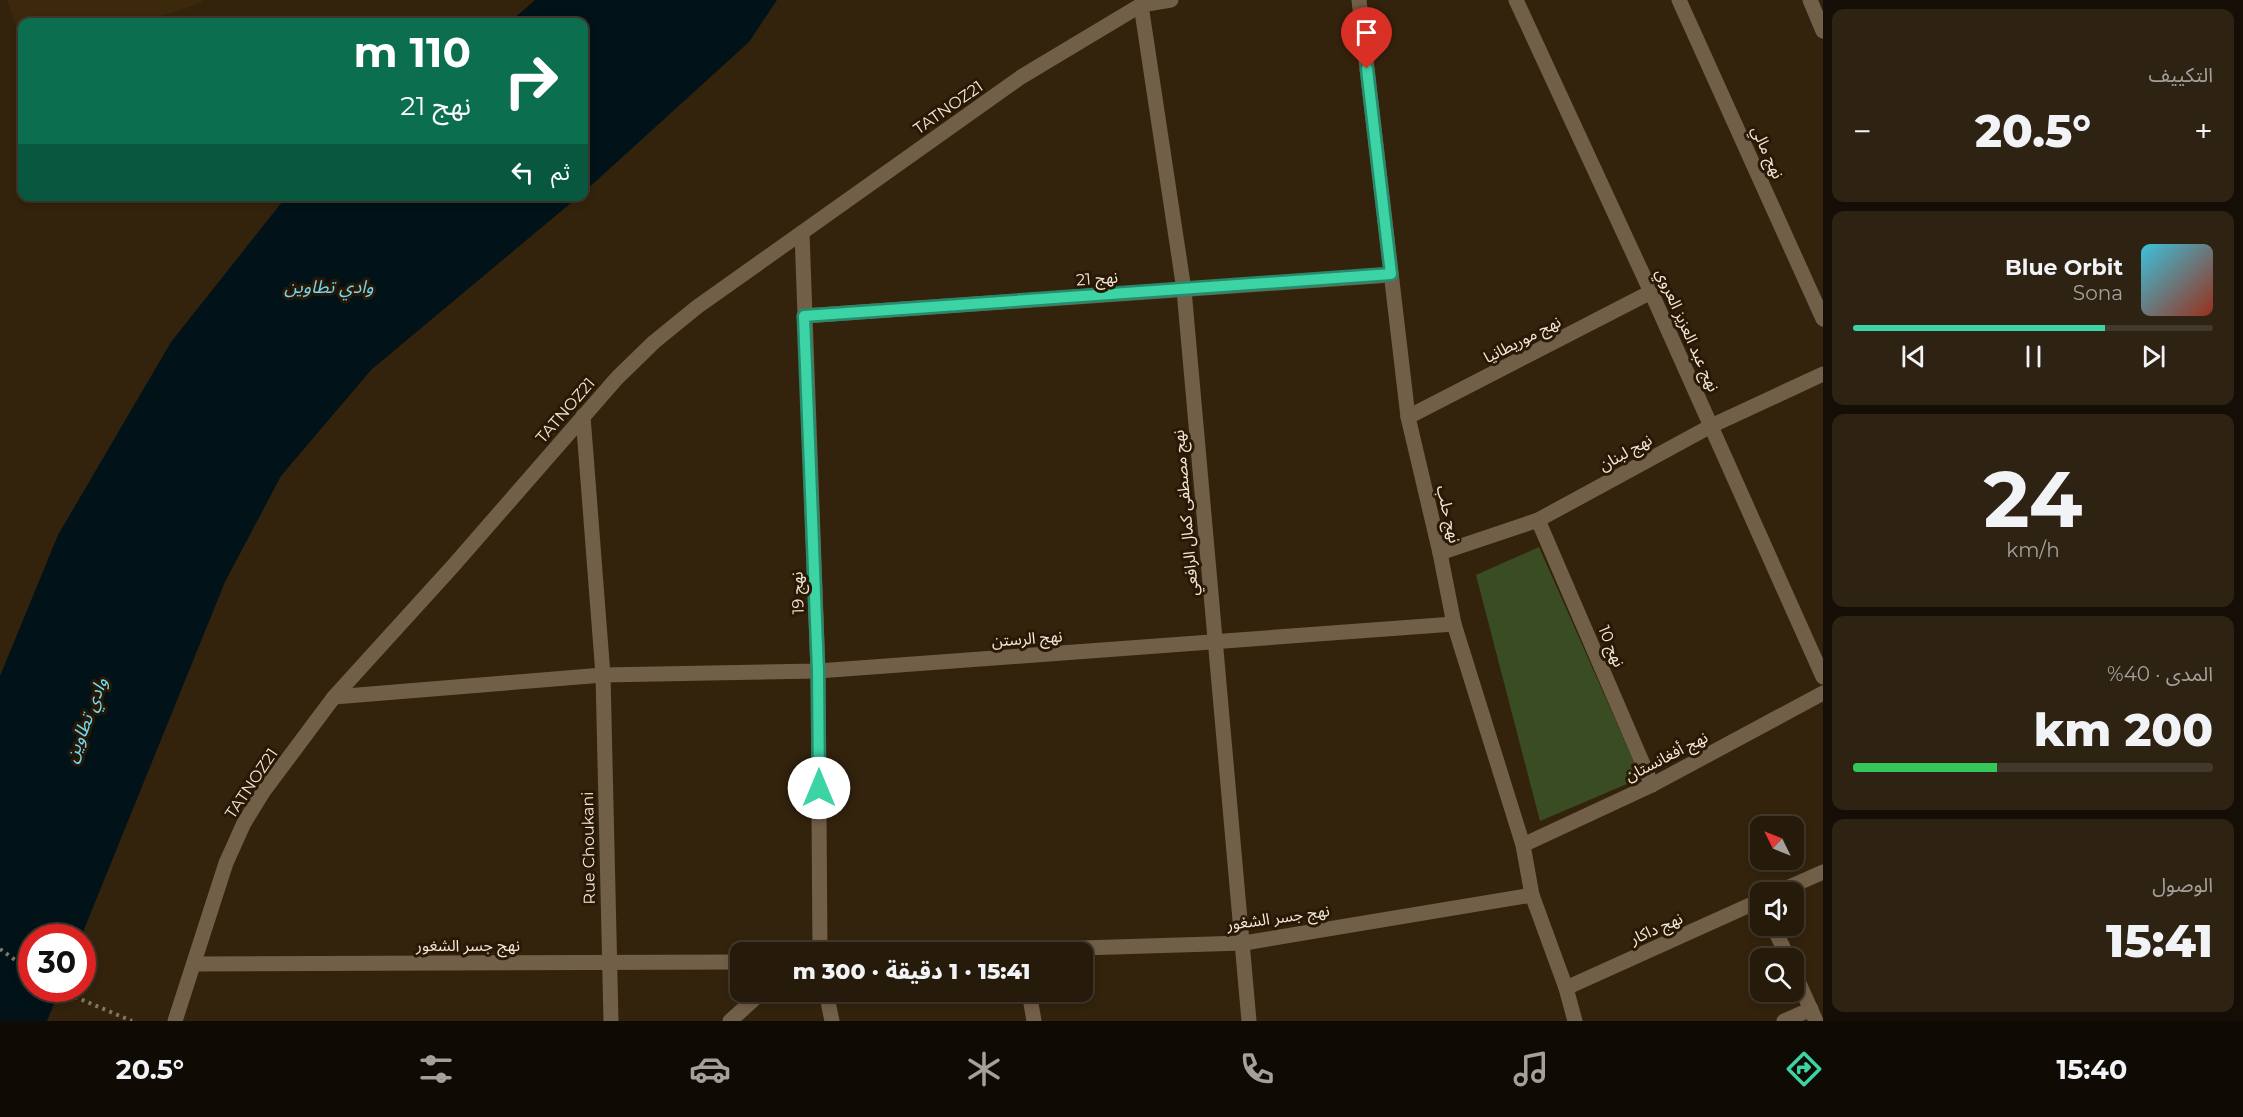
<!DOCTYPE html>
<html lang="ar">
<meta charset="utf-8">
<style>
:root{--surface:#261a0a;--page:#2e2313;--text:#f1f3f6;--muted:#a4a19c;--line:#42382b;--accent:#3cd4a4}
body{margin:0;font-family:Montserrat,"Noto Sans Arabic",sans-serif;background:var(--page);color:var(--text);direction:rtl;height:100vh;display:flex;flex-direction:column;font-size:22px;white-space:nowrap}
*{box-sizing:border-box;margin:0}
p{font-size:20px;color:var(--muted)}
.icon{flex:none;width:33px;height:33px;fill:none;stroke:currentColor;stroke-width:2;stroke-linecap:round;stroke-linejoin:round}
.map{position:relative;flex:1;overflow:hidden;direction:ltr}
.panel{display:flex;flex-direction:column;gap:9px;padding:9px;background:#150e06;width:420px}
.panel>*{flex:none}
.banner{position:absolute;left:18px;top:18px;width:570px;height:183px;border-radius:12px;box-shadow:0 3px 9px #0003,0 0 0 2px var(--line);direction:rtl;background:#0b6e4f;color:#fff;overflow:hidden}
.needle{width:39px;rotate:313deg}
.buttons{position:absolute;left:1750px;top:816px;display:grid;gap:12px}
.buttons a{display:grid;place-items:center;width:54px;height:54px;border-radius:12px;background:var(--surface);box-shadow:0 3px 9px #0003,0 0 0 2px var(--line);font-size:30px}
.speed{position:absolute;left:18px;top:924px;display:flex;gap:12px;font-size:30px;font-weight:700;text-align:center}
.speed>*{display:grid;place-content:center;width:78px;height:78px;border-radius:50%;background:var(--surface);box-shadow:0 3px 9px #0003,0 0 0 2px var(--line);line-height:1}
.speed .limit{border:9px solid #d22;background:#fff;color:#111}
.pin{position:absolute;display:grid;place-items:center;width:51px;height:51px;color:#fff;margin:-62px -26px;border-radius:50% 50% 50% 0;rotate:-45deg;box-shadow:0 0 6px #0007}
.pin .icon{rotate:45deg}
.me{position:absolute;width:66px;margin:-33px;rotate:0deg;stroke-linejoin:round;filter:drop-shadow(0 0 4px #0008)}
.turn{display:flex;align-items:center;gap:21px;height:126px;padding:0 18px;font-size:27px}
.turn .icon{width:78px;height:78px;stroke-width:2.5}
.turn b{display:block;font-size:42px;line-height:51px}
.then{display:flex;align-items:center;height:57px;padding:0 18px;background:#0003;gap:12px;font-size:22px}
.big{font-size:45px;font-weight:800;line-height:1.1}
.panel .tile{flex:1;display:flex;flex-direction:column;justify-content:center;gap:9px;min-width:0;padding:0 21px;border-radius:12px;background:var(--page)}
.panel .dial{align-items:center;gap:0}
.dial b{font-size:78px;line-height:1}
.song{display:flex;align-items:center;gap:18px}
.cover{width:72px;height:72px;border-radius:9px;background:linear-gradient(135deg,hsl(190 70% 55%),hsl(10 70% 35%))}
.played{height:6px;border-radius:3px;background:linear-gradient(90deg,var(--accent) 70%,var(--line) 70%)}
.keys{display:flex;justify-content:space-around;direction:ltr}
.heat{display:flex;justify-content:space-between;align-items:center;font-size:33px;direction:ltr}
.charge{height:9px;border-radius:4px;background:linear-gradient(90deg,#34c759 40%,var(--line) 0)}
.trip{position:absolute;left:730px;top:942px;width:363px;height:60px;border-radius:12px;background:var(--surface);box-shadow:0 3px 9px #0003,0 0 0 2px var(--line);font-weight:800;line-height:60px;text-align:center;direction:rtl}
.dock{display:flex;height:96px;justify-content:space-around;align-items:center;background:#0f0a04;color:var(--muted)}
.dock .icon{width:42px;height:42px}
.dock .on{color:var(--accent)}
.dock b{font-size:27px;color:var(--text)}
main{display:flex;flex:1;min-height:0}
.map>svg:first-child{display:block}
.built{fill:#3c280a}
.green{fill:#3a4c22}
.water{fill:#011319}
.lines{fill:none;stroke-linecap:round;stroke-linejoin:round}
.path{stroke:#827562;stroke-width:4;stroke-dasharray:3 4.5;stroke-linecap:butt}
.minor{stroke:#725f48;stroke-width:15}
.route-casing{stroke:#278a6b;stroke-width:15}
.route{stroke:#3cd4a4;stroke-width:10}
.labels{text-anchor:middle;stroke-width:6;stroke-linejoin:round;paint-order:stroke}
.street-label{font-size:16px;fill:#f2e7da;stroke:#291904}
.water-label{font-size:18px;font-style:italic;fill:#70d9f8;stroke:#291904}
</style>
<main>
<section class="panel">
<div class="tile"><p>التكييف</p>
<div class="heat"><a>−</a><b class="big">20.5°</b><a>+</a></div>
</div>
<div class="tile">
<div class="song"><i class="cover"></i><div><b>Blue Orbit</b><p>Sona</p></div></div>
<div class="played"></div>
<div class="keys"><svg class="icon" aria-label="previous" viewBox="0 0 24 24"><path d="M18 5L8 12l10 7zM5 5v14"/></svg><svg class="icon" aria-label="pause" viewBox="0 0 24 24"><path d="M8 5v14M16 5v14"/></svg><svg class="icon" aria-label="next" viewBox="0 0 24 24"><path d="M6 5l10 7-10 7zM19 5v14"/></svg></div>
</div>
<div class="tile dial"><b>24</b><p>km/h</p></div>
<div class="tile"><p>المدى · 40%</p><b class="big">200 km</b><div class="charge"></div></div>
<div class="tile"><p>الوصول</p><b class="big">15:41</b></div>
</section>
<div class="map">
<svg width="1823" height="1021" viewBox="0 0 1823 1021">
<rect width="100%" height="100%" fill="#33230d"/>
<!-- built -->
<polygon class="built" points="7,0 202,0 201,3 144,22 22,22 22,43"/>
<!-- green -->
<polygon class="green" points="1539,547 1641,778 1540,821 1476,575"/>
<!-- water -->
<g class="water">
<polygon points="535,0 777,0 749,42 584,192 584,22 510,22"/>
<polygon points="286,197 578,197 371,370 281,476 225,582 81,937 32,938 32,988 60,989 47,1021 0,1021 0,676 58,535 171,342"/>
</g>
<g class="lines">
<!-- path -->
<g class="path">
<polyline points="0,949 32,972"/>
<polyline points="54,988 132,1021"/>
</g>
<!-- minor -->
<g class="minor">
<polyline points="1359,0 1408,417 1440,553 1454,624 1523,845 1532,895 1566,988 1575,1021"/>
<polyline points="1516,0 1651,292 1823,677"/>
<polyline points="1679,0 1823,319"/>
<polyline points="1810,0 1823,31"/>
<polyline points="1141,5 1184,290 1249,1021"/>
<polyline points="802,233 818,671 820,952"/>
<polyline points="804,316 1391,275"/>
<polyline points="583,416 603,675 611,1021"/>
<polyline points="1408,417 1651,292"/>
<polyline points="1538,520 1652,785"/>
<polyline points="1440,553 1538,520 1711,426 1823,374"/>
<polyline points="334,697 603,675 818,671 1454,624"/>
<polyline points="1523,845 1652,785 1823,693"/>
<polyline points="1778,892 1823,872"/>
<polyline points="1773,926 1788,958"/>
<polyline points="954,952 1244,943 1532,895"/>
<polyline points="195,964 741,962"/>
<polyline points="1794,972 1816,1021"/>
<polyline points="1566,988 1761,900"/>
<polyline points="826,992 832,1021"/>
<polyline points="1029,992 1034,1021"/>
<polyline points="175,1021 226,863 244,823 263,792 334,697 453,566 617,378 654,342 697,307 1021,77 1141,5 1171,0"/>
<polyline points="730,1021 762,992"/>
<polyline points="1784,1021 1811,1009"/>
</g>
</g>
<g class="lines">
<defs>
<polyline id="route" points="819,788 818,671 804,316 1391,274 1367,69"/>
</defs>
<!-- route casing -->
<use href="#route" class="route-casing"/>
<!-- route -->
<use href="#route" class="route"/>
</g>
<g class="labels">
<!-- street labels -->
<g class="street-label">
<text transform="translate(948 107) rotate(-35)" y="6">TATNOZ21</text>
<text transform="translate(1768 152) rotate(66)" y="6">نهج مالي</text>
<text transform="translate(1097 278) rotate(-4)" y="6">نهج 21</text>
<text transform="translate(1688 330) rotate(66)" y="6">نهج عبد العزيز العروي</text>
<text transform="translate(1522 339) rotate(-27)" y="6">نهج موريطانيا</text>
<text transform="translate(565 410) rotate(-49)" y="6">TATNOZ21</text>
<text transform="translate(1625 452) rotate(-29)" y="6">نهج لبنان</text>
<text transform="translate(1185 513) rotate(-95)" y="6">نهج مصطفى كمال الرافعي</text>
<text transform="translate(1449 514) rotate(77)" y="6">نهج حلب</text>
<text transform="translate(797 593) rotate(-92)" y="6">نهج 19</text>
<text transform="translate(1027 638) rotate(-4)" y="6">نهج الرستن</text>
<text transform="translate(1612 646) rotate(67)" y="6">نهج 10</text>
<text transform="translate(1666 756) rotate(-27)" y="6">نهج أفغانستان</text>
<text transform="translate(251 783) rotate(-56)" y="6">TATNOZ21</text>
<text transform="translate(588 848) rotate(-91)" y="6">Rue Choukani</text>
<text transform="translate(1278 917) rotate(-8)" y="6">نهج جسر الشغور</text>
<text transform="translate(1656 928) rotate(-24)" y="6">نهج داكار</text>
<text x="468" y="951">نهج جسر الشغور</text>
</g>
<!-- water labels -->
<g class="water-label">
<text x="329" y="293">وادي تطاوين</text>
<text transform="translate(86 720) rotate(-69)" y="6">وادي تطاوين</text>
</g>
</g>
</svg>
<div class="buttons">
<a><svg class="needle" viewBox="-14 -14 28 28"><path d="M0-13l5 13h-10z" fill="#e53935"/><path d="M0 13l5-13h-10z" fill="#a4a19c"/></svg></a>
<a><svg class="icon" aria-label="sound" viewBox="0 0 24 24"><path d="M4 9h4l5-4v14l-5-4H4zM17 9q2 3 0 6"/></svg></a>
<a><svg class="icon" aria-label="search" viewBox="0 0 24 24"><circle cx="10" cy="10" r="6"/><path d="M15 15l6 6"/></svg></a>
</div>
<div class="speed"><div class="limit">30</div></div>
<div class="pin" style="left:1367px;top:69px;background:#d93025"><svg class="icon" aria-label="arrive" viewBox="0 0 24 24"><path d="M6 21V4h12l-3 4 3 4H6"/></svg></div>
<svg class="me" style="left:819px;top:788px" viewBox="-20 -20 40 40"><circle r="19" fill="#fff"/><path d="M0-13L10 11 0 6-10 11z" fill="#3cd4a4"/></svg>
<div class="trip">15:41 · 1 دقيقة · 300 m</div>
<div class="banner">
<div class="turn"><svg class="icon" aria-label="right" viewBox="0 0 24 24"><path d="M7 20v-9h11M14 6l5 5-5 5"/></svg><div><b>110 m</b>نهج 21</div></div>
<div class="then">ثم<svg class="icon" aria-label="left" viewBox="0 0 24 24"><path d="M17 20v-9H6M10 6l-5 5 5 5"/></svg></div>
</div>
</div>
</main>
<nav class="dock">
<b>15:40</b>
<svg class="icon on" aria-label="directions" viewBox="0 0 24 24"><path d="M12 3l9 9-9 9-9-9zM9 14v-3h6M13 9l2 2-2 2"/></svg>
<svg class="icon" aria-label="music" viewBox="0 0 24 24"><path d="M9 18V5l10-2v13"/><circle cx="6" cy="18" r="3"/><circle cx="16" cy="16" r="3"/></svg>
<svg class="icon" aria-label="phone" viewBox="0 0 24 24"><path d="M5 4h4l2 5-3 2q2 4 5 5l2-3 5 2v4C11 20 4 13 5 4z"/></svg>
<svg class="icon" aria-label="climate" viewBox="0 0 24 24"><path d="M12 3v18M4 7l16 10M4 17L20 7"/></svg>
<svg class="icon" aria-label="car" viewBox="0 0 24 24"><path d="M5 17H2v-5l4-1 3-4h7l3 4 3 1v5h-3M9 17h6M6 11h13"/><circle cx="7" cy="17" r="2"/><circle cx="17" cy="17" r="2"/></svg>
<svg class="icon" aria-label="filters" viewBox="0 0 24 24"><path d="M4 7h16M4 17h16"/><circle cx="9" cy="7" r="2"/><circle cx="15" cy="17" r="2"/></svg>
<b>20.5°</b>
</nav>
